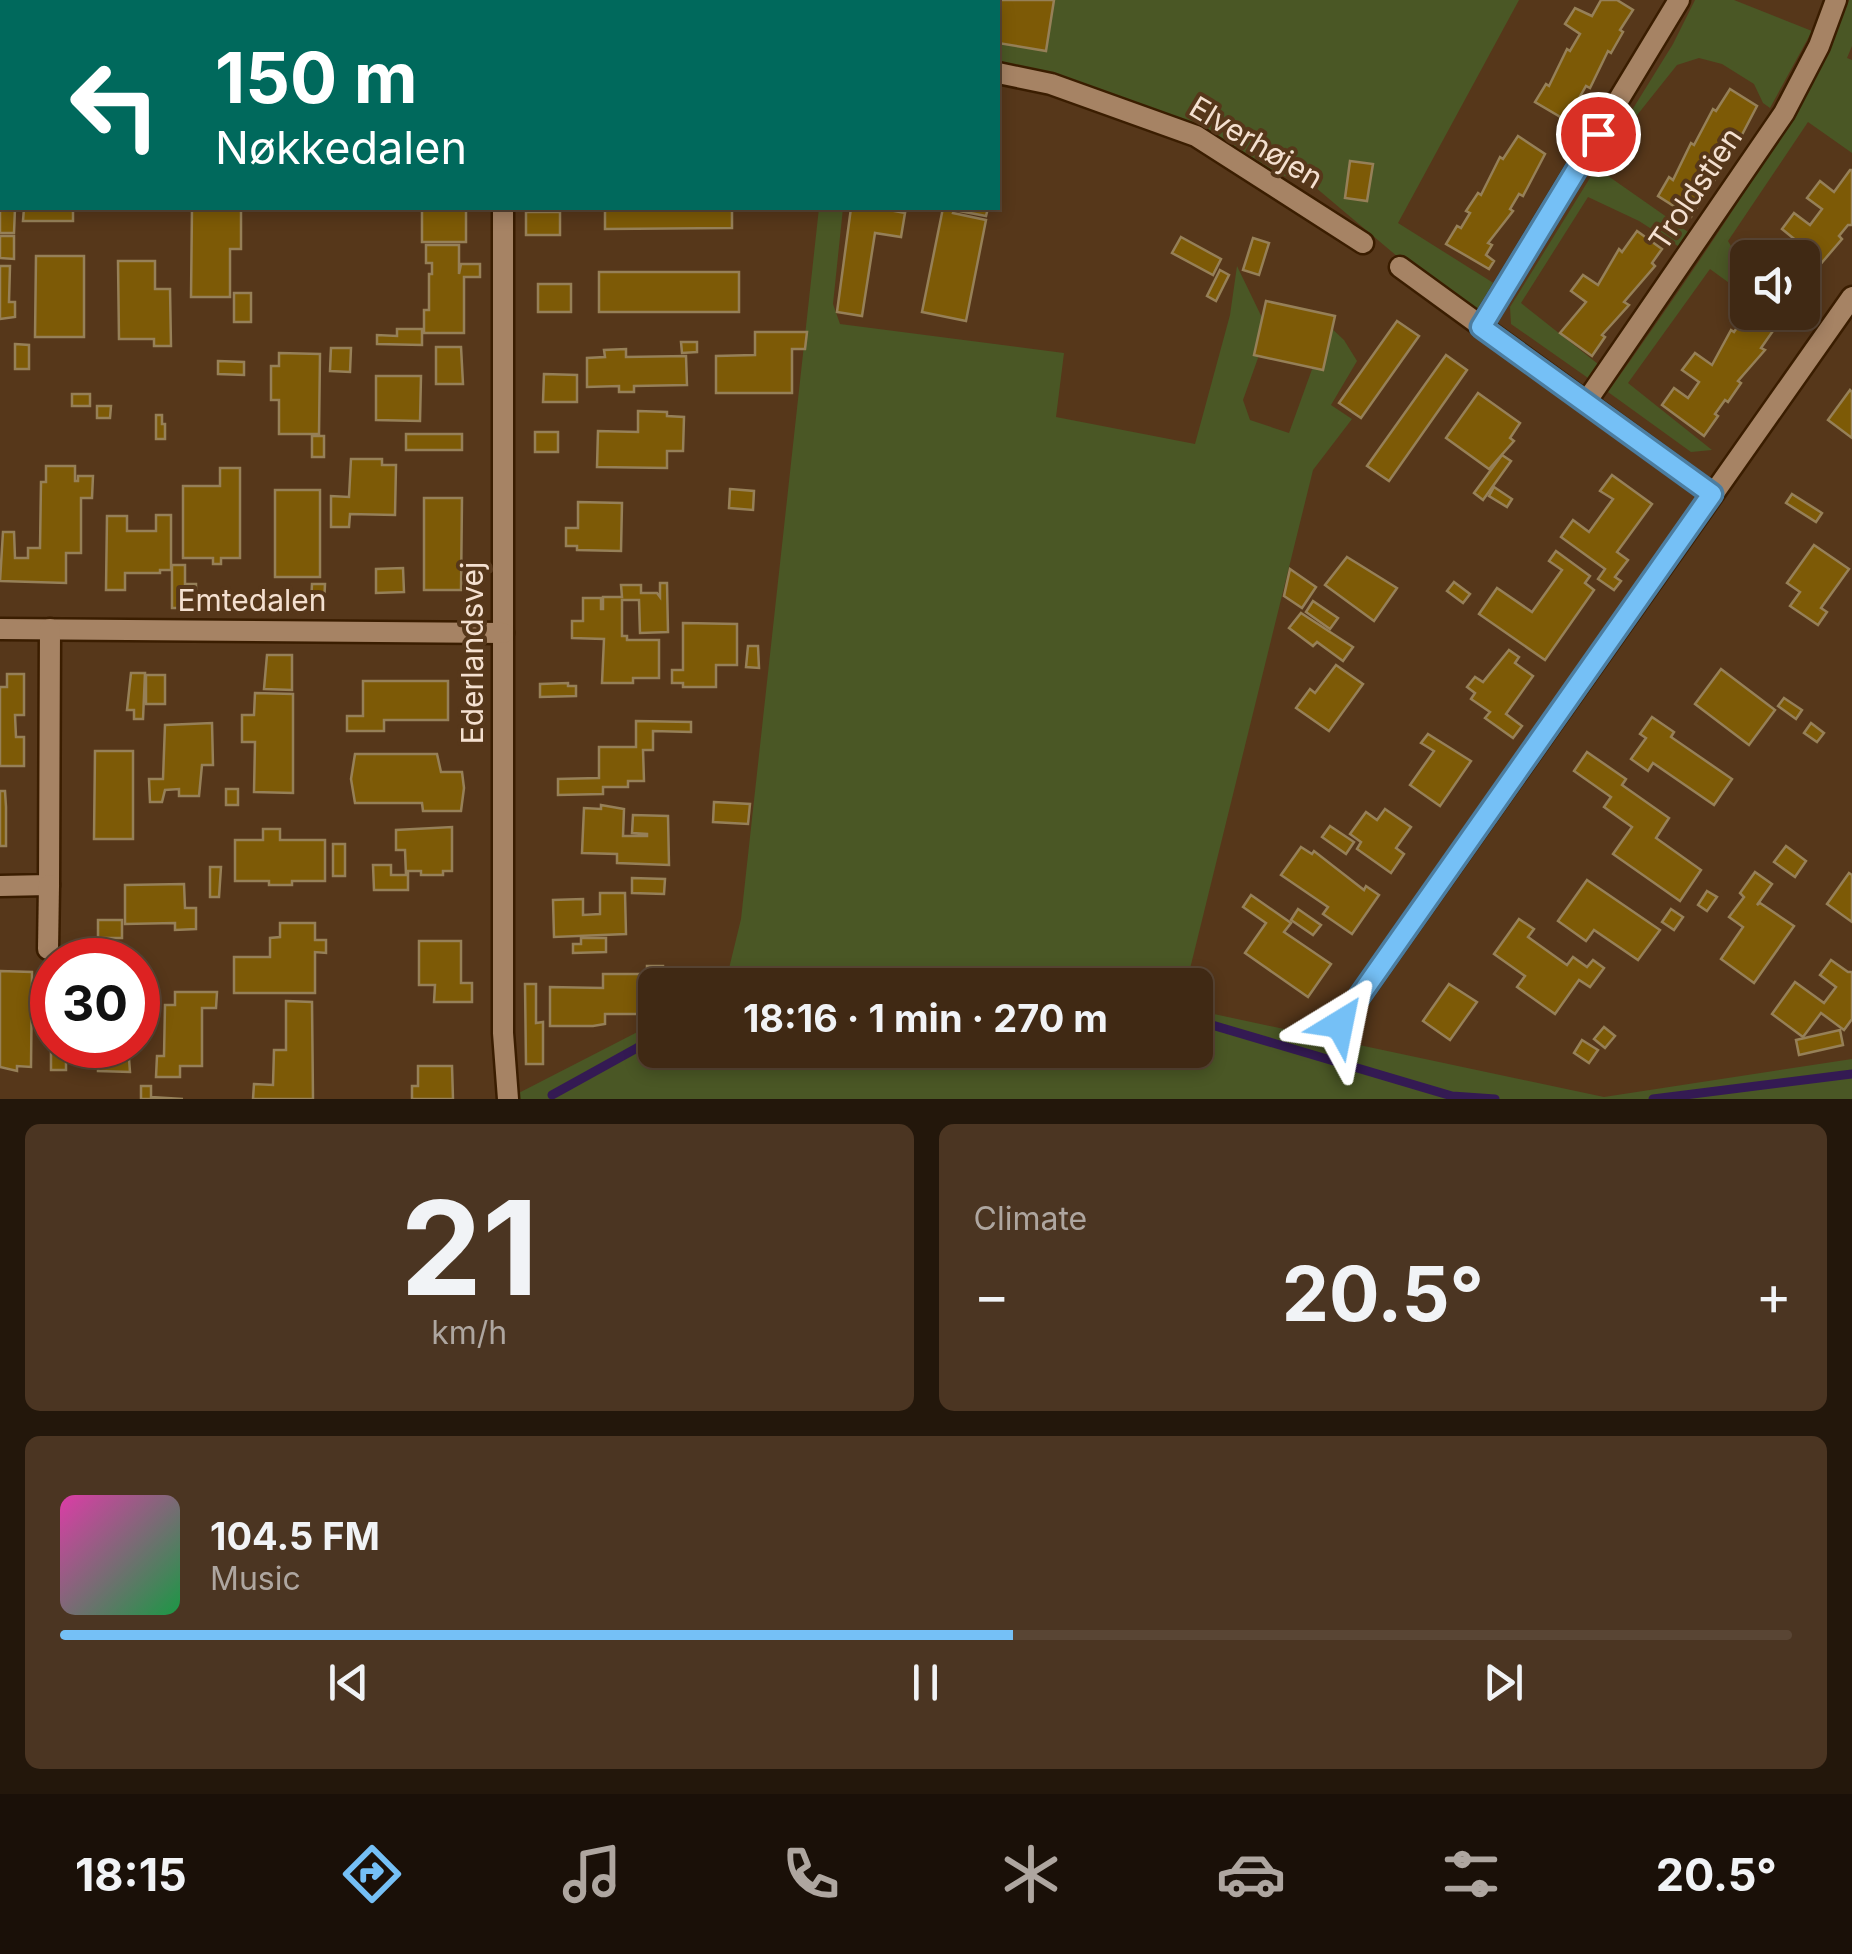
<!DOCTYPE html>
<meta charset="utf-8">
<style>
:root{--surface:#402914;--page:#4b3522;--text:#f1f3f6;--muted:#aea6a0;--line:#594534;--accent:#75c0f6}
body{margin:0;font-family:Inter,sans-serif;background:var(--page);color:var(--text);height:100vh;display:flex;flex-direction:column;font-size:38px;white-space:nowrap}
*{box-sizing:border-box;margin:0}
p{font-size:32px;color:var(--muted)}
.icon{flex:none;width:55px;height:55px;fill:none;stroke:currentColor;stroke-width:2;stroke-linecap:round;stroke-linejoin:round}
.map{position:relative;height:1099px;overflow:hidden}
.drawer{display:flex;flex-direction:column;gap:25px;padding:25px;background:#23170b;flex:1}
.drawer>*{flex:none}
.guide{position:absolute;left:0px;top:0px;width:1000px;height:210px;box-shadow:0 5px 15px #0003,0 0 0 2px var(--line);background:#00695c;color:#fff;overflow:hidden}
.buttons{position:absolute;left:1730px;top:240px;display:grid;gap:20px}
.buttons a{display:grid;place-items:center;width:90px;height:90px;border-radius:15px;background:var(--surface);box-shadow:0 5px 15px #0003,0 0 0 2px var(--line);font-size:50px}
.speed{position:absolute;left:30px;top:938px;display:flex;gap:20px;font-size:50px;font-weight:700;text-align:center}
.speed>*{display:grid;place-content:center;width:130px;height:130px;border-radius:50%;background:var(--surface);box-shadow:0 5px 15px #0003,0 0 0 2px var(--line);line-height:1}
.speed .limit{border:15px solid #d22;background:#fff;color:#111}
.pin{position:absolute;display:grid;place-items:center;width:85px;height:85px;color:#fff;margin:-42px;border:5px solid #fff;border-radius:50%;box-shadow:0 2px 10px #0007}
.me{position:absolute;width:110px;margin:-55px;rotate:35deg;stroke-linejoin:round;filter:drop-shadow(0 0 8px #0008)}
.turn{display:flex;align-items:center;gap:35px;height:210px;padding:0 50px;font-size:45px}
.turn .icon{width:130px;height:130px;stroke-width:2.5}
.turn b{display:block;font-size:70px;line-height:85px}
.big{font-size:75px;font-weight:700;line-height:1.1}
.drawer .card{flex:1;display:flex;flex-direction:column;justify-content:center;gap:15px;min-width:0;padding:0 35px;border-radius:15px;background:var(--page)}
.drawer .dial{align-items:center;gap:0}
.dial b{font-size:130px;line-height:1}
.song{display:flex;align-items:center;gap:30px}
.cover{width:120px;height:120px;border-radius:15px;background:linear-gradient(135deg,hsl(320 70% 55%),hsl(140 70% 35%))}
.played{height:10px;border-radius:5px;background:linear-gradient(90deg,var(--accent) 55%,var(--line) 55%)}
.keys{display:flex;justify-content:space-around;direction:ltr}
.heat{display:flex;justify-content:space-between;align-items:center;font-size:55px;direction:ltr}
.drawer .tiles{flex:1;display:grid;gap:25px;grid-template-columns:1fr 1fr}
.card:last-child{grid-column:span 2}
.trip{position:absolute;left:638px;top:968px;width:575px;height:100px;border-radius:15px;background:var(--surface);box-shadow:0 5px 15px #0003,0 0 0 2px var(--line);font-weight:700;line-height:100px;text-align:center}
.dock{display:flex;height:160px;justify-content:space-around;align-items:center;background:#1a1008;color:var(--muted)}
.dock .icon{width:70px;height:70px}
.dock .selected{color:var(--accent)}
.dock b{font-size:45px;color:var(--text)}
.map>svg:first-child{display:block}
.green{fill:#4a5725}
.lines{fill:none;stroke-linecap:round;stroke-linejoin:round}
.stream{stroke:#341a53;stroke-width:9}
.building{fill:#7d5a06;stroke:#968058;stroke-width:2.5}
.street-casing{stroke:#3a1d00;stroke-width:25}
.street{stroke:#a68364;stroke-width:20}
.route-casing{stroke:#4c7da0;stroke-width:25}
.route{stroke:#75c0f6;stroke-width:18}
.labels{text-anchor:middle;stroke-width:8;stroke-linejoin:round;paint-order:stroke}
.street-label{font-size:30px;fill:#f4e0d0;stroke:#56371a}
</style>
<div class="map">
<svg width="1852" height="1099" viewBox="0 0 1852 1099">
<rect width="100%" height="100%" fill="#56371a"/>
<!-- green -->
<g class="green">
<polygon points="860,0 1519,0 1398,223 1503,289 1481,327 1315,187 998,73 998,2 860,2"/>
<polygon points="1695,0 1734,0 1812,31 1770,108 1763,103 1754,84 1722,64 1699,58 1677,65 1626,129 1601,171 1691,234 1681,248 1639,221 1588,197 1521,303 1598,364 1588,378 1511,324 1510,307 1673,44"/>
<path d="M1849,0H1852V46L1847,58L1852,60V153L1808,122L1728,241L1738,258L1747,265V296L1710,269L1628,383L1712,450L1691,452L1608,392C1657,323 1705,254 1751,182C1790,122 1824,68 1849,0Z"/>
<polygon points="819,208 843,208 833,304 840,324 1064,353 1056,417 1195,444 1230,315 1237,266 1268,330 1243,400 1250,420 1289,433 1328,325 1344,340 1357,361 1331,405 1352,419 1313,470 1186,985 725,985 741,919"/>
<polygon points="1195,1010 1604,1097 1852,1059 1852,1099 507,1099 655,1023 655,1050 1195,1050"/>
</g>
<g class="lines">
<!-- stream -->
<g class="stream">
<polyline points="1195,1020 1452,1096 1495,1099"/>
<polyline points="552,1095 655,1038"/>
<polyline points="1653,1099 1852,1074"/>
</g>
</g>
<!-- building -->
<g class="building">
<rect x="576" y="0" width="82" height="2"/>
<polygon points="965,0 1054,0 1046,51 998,43 998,2 965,2"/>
<polygon points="1601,0 1617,0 1633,10 1620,30 1623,32 1611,53 1608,51 1590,88 1586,86 1578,100 1581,102 1569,122 1535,102 1546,84 1549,86 1567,49 1570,51 1580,34 1565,24 1575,8 1592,16"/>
<polygon points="1730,89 1757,106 1735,148 1731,145 1722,160 1725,162 1713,183 1709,180 1700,196 1703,198 1691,217 1658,196 1669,177 1673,180 1691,143 1694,145 1713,109 1716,111"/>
<rect x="0" y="128" width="2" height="66"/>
<polygon points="1518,136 1545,154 1523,196 1519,194 1510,209 1513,211 1488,243 1492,245 1486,255 1494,261 1489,269 1446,244 1457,226 1461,228 1470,213 1466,211 1478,193 1481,195 1500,157 1503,159"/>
<polygon points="1350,161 1373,164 1367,201 1345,198"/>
<polygon points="1850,170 1852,170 1852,225 1848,225 1839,236 1842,239 1813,273 1817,275 1802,294 1802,258 1787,258 1798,242 1782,229 1794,213 1810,225 1822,209 1807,198 1820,181 1834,192"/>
<polygon points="0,199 2,208 15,208 14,233 0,233"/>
<polygon points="24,208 73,208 73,221 23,221"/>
<polygon points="192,208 241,208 241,249 230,249 230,297 191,297"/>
<rect x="422" y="208" width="44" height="34"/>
<polygon points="614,208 732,208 732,228 605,229 605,210"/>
<polygon points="851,208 889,208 889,210 905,213 901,237 875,233 862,316 837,312"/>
<polygon points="943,208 988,208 986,216 954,210 953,213 986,220 966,321 922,312"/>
<rect x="526" y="212" width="34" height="23"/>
<polygon points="1637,231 1662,249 1652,263 1655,266 1624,302 1629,305 1602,335 1605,337 1592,356 1560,333 1586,302 1571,291 1583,275 1598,285 1619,249 1622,252"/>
<polygon points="0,236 14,236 14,259 0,258"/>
<polygon points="1181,237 1221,259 1213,275 1172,253"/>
<polygon points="1253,238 1269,243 1259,275 1243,270"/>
<polygon points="426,245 459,245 459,274 461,264 480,264 480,277 464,277 464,333 424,333 424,310 429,310 429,274 432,274 432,263 426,263"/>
<polygon points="36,256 84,256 84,337 35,337"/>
<polygon points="118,261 155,261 155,289 170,289 171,346 154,346 154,339 119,339"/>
<polygon points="0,266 10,266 9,302 15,302 15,317 0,319"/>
<polygon points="1220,270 1229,275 1216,301 1207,296"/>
<rect x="599" y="272" width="140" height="40"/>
<rect x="538" y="284" width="33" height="28"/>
<rect x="234" y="293" width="17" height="29"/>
<polygon points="1266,301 1335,316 1323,370 1254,355"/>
<polygon points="1748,312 1754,312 1775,328 1761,348 1765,350 1738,381 1741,383 1728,402 1725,400 1715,414 1718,416 1704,436 1662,405 1674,388 1688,398 1699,382 1682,370 1695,353 1712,365 1731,330 1734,332"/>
<polygon points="1397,321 1419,336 1361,418 1339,403"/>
<polygon points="397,329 422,329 422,345 377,344 377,335 397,336"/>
<polygon points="755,332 807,332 805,349 792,349 792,393 716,393 716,356 755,355"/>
<polygon points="681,342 697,342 697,352 682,353"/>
<polygon points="15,344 29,345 29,369 15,369"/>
<polygon points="436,347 461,347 463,384 436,384"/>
<polygon points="331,348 351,348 350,372 330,371"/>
<polygon points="626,349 626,357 686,356 687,385 634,386 634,392 619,392 619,386 587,387 587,358 605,357 604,350"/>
<polygon points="279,353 320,354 319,434 279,434 279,400 271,400 271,366 279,366"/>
<polygon points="1446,355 1467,370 1389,481 1367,466"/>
<polygon points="218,361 244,362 244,375 218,374"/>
<polygon points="544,374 577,375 577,402 543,402"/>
<polygon points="376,376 421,376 420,421 376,420"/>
<polygon points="1850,390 1852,392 1852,438 1828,420"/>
<polygon points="1478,393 1520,423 1510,438 1514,441 1489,469 1446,438"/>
<rect x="72" y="394" width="18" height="12"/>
<polygon points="97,406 111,406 110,418 97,418"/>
<polygon points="638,411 667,412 667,416 684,417 683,451 667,451 667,468 597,467 598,431 638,432"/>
<polygon points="156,415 162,415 162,424 165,424 165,439 156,439"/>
<rect x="535" y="432" width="23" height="20"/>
<rect x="406" y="434" width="56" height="16"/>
<rect x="312" y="436" width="12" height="21"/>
<polygon points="1502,455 1511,461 1483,500 1474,493"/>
<polygon points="351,459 382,459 382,465 396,465 395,515 350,514 349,527 331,527 331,496 349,497"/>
<polygon points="46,466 75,466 75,481 78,481 78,476 93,476 92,498 81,498 81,553 66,553 66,583 0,581 3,532 14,532 15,558 28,558 28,548 40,548 41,482 46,482"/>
<polygon points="220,468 240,468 240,558 221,558 221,564 213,564 213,558 183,558 183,486 220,486"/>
<polygon points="1612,475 1652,504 1617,552 1628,560 1615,577 1621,581 1614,590 1598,579 1605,569 1561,537 1573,520 1589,532 1613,499 1600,491"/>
<polygon points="1494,487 1512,499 1507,507 1489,496"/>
<polygon points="730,489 754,491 753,510 729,508"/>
<rect x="275" y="490" width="45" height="87"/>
<polygon points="1792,494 1822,513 1816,522 1786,503"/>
<polygon points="424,498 462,498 461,590 424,590"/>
<polygon points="578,502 622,503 621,551 577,550 577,546 566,546 566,528 578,528"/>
<polygon points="156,515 171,515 171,570 160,570 160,573 125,573 125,590 106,590 107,516 127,516 127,531 156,531"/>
<polygon points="1814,545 1849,569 1821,608 1827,612 1818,625 1790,606 1800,592 1787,583"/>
<polygon points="1556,551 1590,576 1585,583 1594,590 1545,660 1479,614 1497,588 1532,612 1562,570 1549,561"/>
<polygon points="1347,557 1397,588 1374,621 1325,585"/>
<polygon points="172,565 185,565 185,584 196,584 196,608 172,608"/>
<polygon points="403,568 404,592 376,593 376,569"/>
<polygon points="1290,569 1316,587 1302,608 1284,596"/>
<polygon points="1454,582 1470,594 1463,603 1447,591"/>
<polygon points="660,583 667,583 668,632 640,633 639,600 622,600 622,636 627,636 627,640 659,640 659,678 633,678 633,683 602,683 604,639 572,638 572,621 583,621 583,598 601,598 601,609 603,609 603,597 622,597 621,585 641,585 641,593 657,593 660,597"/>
<polygon points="312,584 325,584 324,606 311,606"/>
<polygon points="1313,601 1338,618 1330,629 1306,612"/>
<polygon points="1301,613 1353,647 1343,661 1317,642 1313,646 1289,628"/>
<polygon points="683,623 737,624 737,665 716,665 716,687 683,687 683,683 672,683 672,670 683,670"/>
<polygon points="748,646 758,646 759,668 746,667"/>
<polygon points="1509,650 1519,657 1515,663 1533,676 1506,714 1522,726 1513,738 1485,718 1490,712 1471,699 1475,693 1467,687 1475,677 1483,682"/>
<polygon points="267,655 292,655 292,690 264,689"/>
<polygon points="1336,665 1363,684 1329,731 1296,708 1310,689 1315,693"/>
<polygon points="1721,669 1775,710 1749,745 1695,704"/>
<polygon points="131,673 145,673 143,719 134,719 134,710 127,710"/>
<polygon points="7,674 24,674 24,715 15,715 16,737 24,737 24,766 0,766 0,687 7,687"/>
<rect x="146" y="675" width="19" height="29"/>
<polygon points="363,681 448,681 448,720 384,720 384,731 347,731 347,716 363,716"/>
<polygon points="568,683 568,686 576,686 576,696 540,697 540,684"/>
<polygon points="255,693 293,694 293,793 254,792 255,742 242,742 242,715 254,715"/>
<polygon points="1784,698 1802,710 1796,719 1778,706"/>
<polygon points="1652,717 1674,732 1671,737 1732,779 1714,805 1653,763 1648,771 1631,759 1646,738 1640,734"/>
<polygon points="636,721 691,722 691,732 653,731 653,750 643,750 644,781 628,781 628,787 603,787 603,794 558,795 558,779 599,778 599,747 636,747"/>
<polygon points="212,723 213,765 202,765 199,796 179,796 179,789 165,790 162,802 150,802 149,779 163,779 165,725"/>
<polygon points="1811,723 1824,733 1817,742 1804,733"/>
<polygon points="1428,734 1471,761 1440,806 1410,785 1434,751 1421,743"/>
<polygon points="95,751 133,751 133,839 94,839"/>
<polygon points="1587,752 1626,779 1622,785 1669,818 1656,838 1701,870 1680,901 1613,854 1632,827 1604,807 1611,797 1574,771"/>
<polygon points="355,754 437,754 441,772 462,772 464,788 461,811 423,811 422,803 355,803 351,779"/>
<rect x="226" y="789" width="12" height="16"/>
<polygon points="0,791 5,791 6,807 6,846 0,846"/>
<polygon points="714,802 750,804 748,824 713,822"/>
<polygon points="601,805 624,809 623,836 647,836 647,834 632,833 633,815 668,816 669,865 617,863 617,854 582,853 584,808 601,809"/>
<polygon points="1385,809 1411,827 1396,848 1404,854 1391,873 1357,849 1361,842 1350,834 1366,812 1377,820"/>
<polygon points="1330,826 1354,842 1346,854 1322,837"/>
<polygon points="452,827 452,871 443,871 443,875 421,875 421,871 408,871 408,890 374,890 373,865 391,865 391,875 406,875 405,850 396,850 396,830"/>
<polygon points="263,829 280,829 280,840 325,840 325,881 292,881 292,885 269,885 269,881 235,881 235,840 263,840"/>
<rect x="333" y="844" width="12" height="32"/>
<polygon points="1786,846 1806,861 1795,877 1774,862"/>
<polygon points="1301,847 1312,854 1314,851 1364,890 1366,886 1379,895 1352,934 1323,914 1328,907 1281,875"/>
<polygon points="210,867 221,867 219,897 210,897"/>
<polygon points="1755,872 1772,884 1757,905 1760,903 1794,926 1754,983 1721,959 1743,927 1729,917 1744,897 1740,893"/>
<polygon points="1849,873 1852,875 1852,922 1827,904"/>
<polygon points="632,878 665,879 664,894 632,893"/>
<polygon points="1587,880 1660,930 1638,960 1594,930 1586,941 1558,921"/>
<polygon points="184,884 185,908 196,908 196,929 175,930 175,923 125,924 125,885"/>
<polygon points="1707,891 1717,897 1707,911 1698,905"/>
<polygon points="600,893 625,893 626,934 554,937 553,900 583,899 583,915 600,914"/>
<polygon points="1251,895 1291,923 1284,932 1331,964 1308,997 1245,953 1266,923 1243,907"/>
<polygon points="1298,909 1321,925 1313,935 1291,920"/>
<polygon points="1671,909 1683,917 1674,930 1662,922"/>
<polygon points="1519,919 1534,929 1528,937 1567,965 1573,957 1587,967 1593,960 1604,968 1590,987 1579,980 1555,1014 1517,987 1525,976 1494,954"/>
<rect x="98" y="920" width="24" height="18"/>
<polygon points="280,923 315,923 315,940 326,940 326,953 315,952 315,993 234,993 234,957 270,957 270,938 280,937"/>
<polygon points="581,938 606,938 606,952 573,953 573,944 581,944"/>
<polygon points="419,941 461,941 461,983 472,983 472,1002 434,1002 435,985 419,985"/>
<polygon points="1831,960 1848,972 1852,972 1852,1019 1844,1030 1821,1013 1803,1037 1772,1014 1795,982 1824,1003 1836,987 1820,975"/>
<polygon points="647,966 663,966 663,985 655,985 655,1008 647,1008 647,1014 605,1014 605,1024 593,1026 550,1026 550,987 603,988 603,974 647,974"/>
<polygon points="0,971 32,972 31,1067 17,1066 17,1071 0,1067"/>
<polygon points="525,984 536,984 536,1023 543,1022 543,1064 526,1064"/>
<polygon points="1449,984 1477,1002 1450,1040 1423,1021"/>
<polygon points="38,987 52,987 52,1045 128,1045 130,1072 98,1071 98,1056 66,1056 66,1070 51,1070 51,1034 38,1034"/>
<polygon points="175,992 217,992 216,1008 202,1008 202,1066 180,1066 180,1077 156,1077 157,1056 164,1056 165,1005 175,1005"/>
<polygon points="286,1001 312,1002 313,1099 253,1099 254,1084 273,1085 274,1050 286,1050"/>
<polygon points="1604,1027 1615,1036 1605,1048 1594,1039"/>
<polygon points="1840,1030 1843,1045 1799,1055 1796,1040"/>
<polygon points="1582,1040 1598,1050 1589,1063 1574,1053"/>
<polygon points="418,1066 452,1066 453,1099 412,1099 412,1086 418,1086"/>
<polygon points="141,1086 151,1086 151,1097 183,1099 141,1099"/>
</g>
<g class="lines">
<defs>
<g id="street">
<polyline points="519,2 520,0"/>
<polyline points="0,58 2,58"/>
<polyline points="998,73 1051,84 1196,136 1363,243"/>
<polyline points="503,208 503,1033 508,1099"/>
<polyline points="1400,267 1712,494"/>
<polyline points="1481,327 1679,0"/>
<polyline points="1586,402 1784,113 1819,46 1836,0"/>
<polyline points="0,629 503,633"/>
<polyline points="0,886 49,885 50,629"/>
<polyline points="48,949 49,885"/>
<polyline points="1340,1024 1852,297"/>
</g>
</defs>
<!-- street casing -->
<use href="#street" class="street-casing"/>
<!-- street -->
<use href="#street" class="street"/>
</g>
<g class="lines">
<defs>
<polyline id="route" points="1340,1024 1712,494 1481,327 1598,134"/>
</defs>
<!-- route casing -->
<use href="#route" class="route-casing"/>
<!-- route -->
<use href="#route" class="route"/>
</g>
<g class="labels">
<!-- street labels -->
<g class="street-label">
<text transform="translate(1256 143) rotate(31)" y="10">Elverhøjen</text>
<text transform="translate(1696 189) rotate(-56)" y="10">Troldstien</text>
<text x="252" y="611">Emtedalen</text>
<text transform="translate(473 653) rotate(-90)" y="10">Ederlandsvej</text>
</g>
</g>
</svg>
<div class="buttons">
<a><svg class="icon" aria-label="sound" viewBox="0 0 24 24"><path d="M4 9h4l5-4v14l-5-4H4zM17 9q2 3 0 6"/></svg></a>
</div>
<div class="speed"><div class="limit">30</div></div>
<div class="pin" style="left:1598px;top:134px;background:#d93025"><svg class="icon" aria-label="arrive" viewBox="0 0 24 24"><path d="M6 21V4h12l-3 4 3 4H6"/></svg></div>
<svg class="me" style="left:1340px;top:1024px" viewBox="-20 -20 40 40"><path d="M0-17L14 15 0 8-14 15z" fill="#75c0f6" stroke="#fff" stroke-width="4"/></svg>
<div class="trip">18:16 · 1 min · 270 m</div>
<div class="guide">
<div class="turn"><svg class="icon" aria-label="left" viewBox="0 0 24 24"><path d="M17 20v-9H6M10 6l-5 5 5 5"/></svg><div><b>150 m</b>Nøkkedalen</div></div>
</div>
</div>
<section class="drawer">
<div class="tiles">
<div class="card dial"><b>21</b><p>km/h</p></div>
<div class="card"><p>Climate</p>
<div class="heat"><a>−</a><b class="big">20.5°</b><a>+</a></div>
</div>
<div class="card">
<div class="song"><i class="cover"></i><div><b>104.5 FM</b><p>Music</p></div></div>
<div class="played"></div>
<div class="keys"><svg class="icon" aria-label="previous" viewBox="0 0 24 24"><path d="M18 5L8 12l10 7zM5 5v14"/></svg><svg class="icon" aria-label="pause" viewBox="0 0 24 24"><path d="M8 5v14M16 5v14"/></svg><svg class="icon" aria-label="next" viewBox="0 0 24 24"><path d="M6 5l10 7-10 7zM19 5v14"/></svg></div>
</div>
</div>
</section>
<nav class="dock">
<b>18:15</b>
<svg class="icon selected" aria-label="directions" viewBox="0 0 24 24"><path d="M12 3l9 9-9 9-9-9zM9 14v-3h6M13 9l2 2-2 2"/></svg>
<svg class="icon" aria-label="music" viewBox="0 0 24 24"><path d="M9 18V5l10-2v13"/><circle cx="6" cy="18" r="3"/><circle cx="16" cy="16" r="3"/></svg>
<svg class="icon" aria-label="phone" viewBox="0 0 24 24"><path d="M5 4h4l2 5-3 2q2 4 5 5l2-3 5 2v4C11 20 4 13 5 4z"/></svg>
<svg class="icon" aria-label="climate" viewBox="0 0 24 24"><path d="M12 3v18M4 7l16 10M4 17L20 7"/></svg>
<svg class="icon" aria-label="car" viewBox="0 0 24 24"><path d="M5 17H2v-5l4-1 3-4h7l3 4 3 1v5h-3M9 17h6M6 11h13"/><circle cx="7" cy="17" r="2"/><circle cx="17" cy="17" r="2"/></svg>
<svg class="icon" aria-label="filters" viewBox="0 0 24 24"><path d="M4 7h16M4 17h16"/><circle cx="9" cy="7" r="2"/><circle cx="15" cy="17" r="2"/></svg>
<b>20.5°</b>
</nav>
